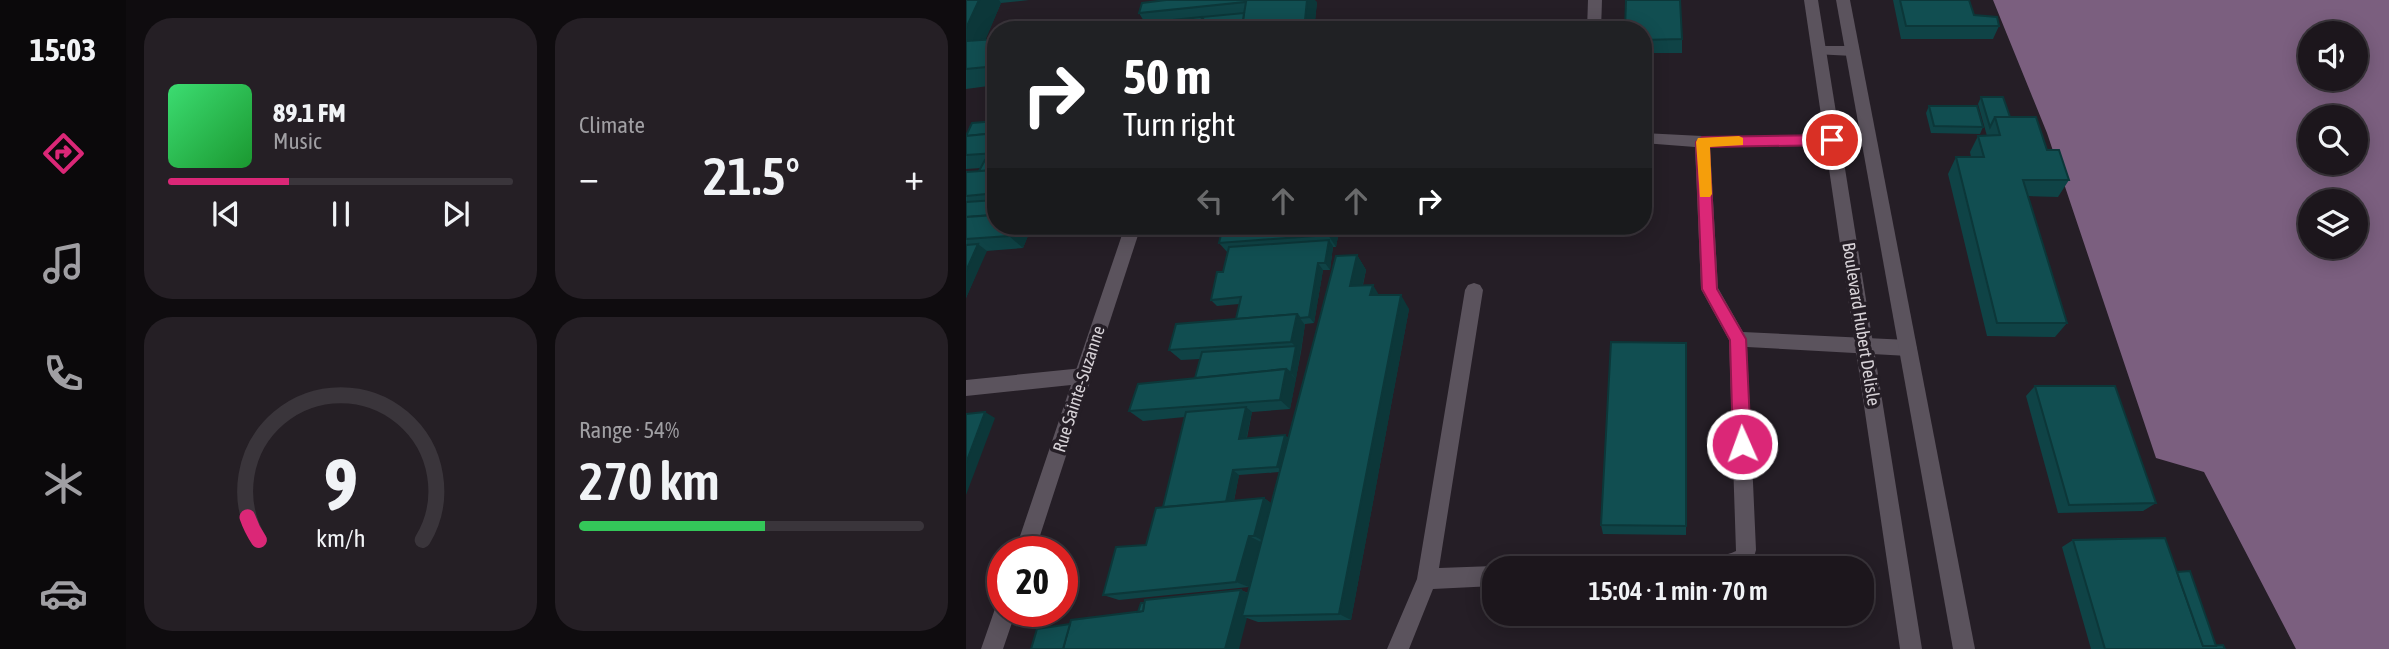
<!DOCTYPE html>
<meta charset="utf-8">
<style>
:root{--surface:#1c161c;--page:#251f25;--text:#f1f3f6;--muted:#a09fa3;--line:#3a353b;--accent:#db2777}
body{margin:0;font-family:"Asap Condensed",sans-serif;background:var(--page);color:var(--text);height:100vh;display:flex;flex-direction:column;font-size:26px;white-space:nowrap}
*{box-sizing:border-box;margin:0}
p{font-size:23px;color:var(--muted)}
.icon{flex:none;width:38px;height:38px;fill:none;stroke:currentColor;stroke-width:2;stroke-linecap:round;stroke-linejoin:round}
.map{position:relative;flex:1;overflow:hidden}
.details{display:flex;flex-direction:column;gap:18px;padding:18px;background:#0f0c0f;width:840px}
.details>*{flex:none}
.banner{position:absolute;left:21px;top:21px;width:665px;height:214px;border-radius:28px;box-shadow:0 4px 18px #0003,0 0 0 2px var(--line);background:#202124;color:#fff;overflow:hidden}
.tools{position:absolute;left:1332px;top:21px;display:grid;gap:14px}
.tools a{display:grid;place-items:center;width:70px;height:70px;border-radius:50%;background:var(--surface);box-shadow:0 4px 18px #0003,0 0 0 2px var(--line);font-size:35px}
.speed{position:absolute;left:21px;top:536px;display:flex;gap:14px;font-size:35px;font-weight:700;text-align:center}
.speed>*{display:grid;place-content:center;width:91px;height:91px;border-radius:50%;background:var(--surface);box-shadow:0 4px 18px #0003,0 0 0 2px var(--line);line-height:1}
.speed .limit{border:10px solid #d22;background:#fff;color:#111}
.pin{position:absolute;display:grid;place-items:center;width:60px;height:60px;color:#fff;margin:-30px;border:4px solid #fff;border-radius:50%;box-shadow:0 2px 7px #0007}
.me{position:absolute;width:77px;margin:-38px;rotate:358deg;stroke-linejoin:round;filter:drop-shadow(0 0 5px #0008)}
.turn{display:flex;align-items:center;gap:24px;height:147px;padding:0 21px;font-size:32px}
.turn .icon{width:91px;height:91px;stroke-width:2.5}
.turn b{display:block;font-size:49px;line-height:60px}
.lanes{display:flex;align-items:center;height:66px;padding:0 21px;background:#0003;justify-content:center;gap:35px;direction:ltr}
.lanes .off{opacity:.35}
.big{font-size:52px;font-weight:600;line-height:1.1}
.details .tile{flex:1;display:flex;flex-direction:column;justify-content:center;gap:10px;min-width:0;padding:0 24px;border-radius:28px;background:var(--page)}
.details .dial{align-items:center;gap:0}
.dial svg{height:182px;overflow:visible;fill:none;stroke:var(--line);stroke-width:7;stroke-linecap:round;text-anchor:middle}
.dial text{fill:var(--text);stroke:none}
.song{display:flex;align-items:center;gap:21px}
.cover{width:84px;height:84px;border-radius:10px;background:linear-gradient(135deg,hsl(140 70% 55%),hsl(130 70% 35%))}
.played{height:7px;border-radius:4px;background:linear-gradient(90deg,var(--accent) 35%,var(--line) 35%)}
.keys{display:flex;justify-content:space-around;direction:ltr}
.heat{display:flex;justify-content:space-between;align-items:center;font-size:38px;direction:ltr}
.charge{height:10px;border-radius:5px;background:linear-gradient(90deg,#34c759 54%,var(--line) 0)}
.details .tiles{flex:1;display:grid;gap:18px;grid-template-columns:repeat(2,1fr)}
.trip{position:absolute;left:516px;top:556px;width:392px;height:70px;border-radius:28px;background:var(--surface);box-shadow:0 4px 18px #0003,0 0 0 2px var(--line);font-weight:600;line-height:70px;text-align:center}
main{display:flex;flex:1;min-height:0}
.tab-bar{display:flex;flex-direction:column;width:126px;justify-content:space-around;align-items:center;background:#0b090b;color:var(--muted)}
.tab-bar .icon{width:49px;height:49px}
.tab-bar .selected{color:var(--accent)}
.tab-bar b{font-size:32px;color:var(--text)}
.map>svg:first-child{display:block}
.water{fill:#7b5f7f;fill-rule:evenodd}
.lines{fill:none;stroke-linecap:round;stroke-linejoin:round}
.service{fill:#5b535d;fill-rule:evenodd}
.minor{fill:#5b535d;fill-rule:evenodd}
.secondary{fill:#5b535d;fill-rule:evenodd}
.wall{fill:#0f4346;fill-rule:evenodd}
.shaded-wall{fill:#0c3739}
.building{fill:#114e51;stroke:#0c3739;stroke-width:2}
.route{fill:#db2777;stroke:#8e194d;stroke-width:2}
.slow{fill:#f59e0b}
.labels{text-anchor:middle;stroke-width:7;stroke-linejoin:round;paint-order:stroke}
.street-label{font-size:18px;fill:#d7d2d7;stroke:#251e26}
</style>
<main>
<nav class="tab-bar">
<b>15:03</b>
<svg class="icon selected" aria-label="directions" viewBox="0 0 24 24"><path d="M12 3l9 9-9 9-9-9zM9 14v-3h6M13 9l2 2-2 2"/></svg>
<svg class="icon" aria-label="music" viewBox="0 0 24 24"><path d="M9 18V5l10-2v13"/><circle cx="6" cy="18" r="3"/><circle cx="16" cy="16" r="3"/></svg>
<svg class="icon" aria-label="phone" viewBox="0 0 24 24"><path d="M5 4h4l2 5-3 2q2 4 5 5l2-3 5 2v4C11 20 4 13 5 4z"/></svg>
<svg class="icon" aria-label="climate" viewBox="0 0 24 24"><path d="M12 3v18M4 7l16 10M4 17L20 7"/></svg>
<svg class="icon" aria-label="car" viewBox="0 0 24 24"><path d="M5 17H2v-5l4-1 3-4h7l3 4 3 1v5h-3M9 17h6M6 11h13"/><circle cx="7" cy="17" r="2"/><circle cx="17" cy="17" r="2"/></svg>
</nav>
<section class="details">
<div class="tiles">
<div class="tile">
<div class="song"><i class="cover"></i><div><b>89.1 FM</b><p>Music</p></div></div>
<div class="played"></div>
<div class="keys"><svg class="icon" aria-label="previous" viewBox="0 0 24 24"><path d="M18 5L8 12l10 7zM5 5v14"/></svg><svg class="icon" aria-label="pause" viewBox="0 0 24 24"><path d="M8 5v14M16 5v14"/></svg><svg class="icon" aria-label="next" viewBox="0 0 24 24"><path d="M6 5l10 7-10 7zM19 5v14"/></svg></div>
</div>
<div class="tile"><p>Climate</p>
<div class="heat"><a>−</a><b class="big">21.5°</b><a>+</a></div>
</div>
<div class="tile dial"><svg viewBox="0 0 100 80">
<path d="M14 69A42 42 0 1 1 86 69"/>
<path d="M14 69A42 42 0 0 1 9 59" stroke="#db2777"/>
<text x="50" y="56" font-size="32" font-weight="700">9</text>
<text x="50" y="72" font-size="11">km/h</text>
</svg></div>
<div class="tile"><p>Range · 54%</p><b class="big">270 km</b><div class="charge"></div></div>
</div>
</section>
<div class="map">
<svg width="1423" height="649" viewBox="0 0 1423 649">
<rect width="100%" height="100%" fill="#251e26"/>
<!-- water -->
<path class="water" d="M1027,0H1423V649H1330L1238,472L1190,458L1081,133ZM1344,33H1390V79H1344ZM1344,117H1390V163H1344ZM1344,201H1390V247H1344Z"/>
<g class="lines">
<!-- service -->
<g class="service">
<polygon points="622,0 636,0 635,30 621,30"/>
<polygon points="853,46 887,46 894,51 887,56 848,54 848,48"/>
<path d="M677,133L736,136H871L873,140L871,144L866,145L744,147L752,288L777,332L942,340L948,342L951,348L948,354L942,356L781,347L790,550L786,564L778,569H702L705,562C726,553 749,561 770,551L763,340L735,289L729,147L677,143Z"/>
<polygon points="159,226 175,226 126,376 123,382 117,384 111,382 108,376"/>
<polygon points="508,283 514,285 517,290 473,568 528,566 535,569 528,569 528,586 467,589 443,649 421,649 451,579 499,290 502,285"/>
</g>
<!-- minor -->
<g class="minor">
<polygon points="117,368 123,370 126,376 69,551 49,551 105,385 0,396 0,380"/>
<polygon points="37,601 37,611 50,611 37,649 15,649 31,603"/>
</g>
<!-- secondary -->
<g class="secondary">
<polygon points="838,0 852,0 956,649 934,649"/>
<polygon points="870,0 884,0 1009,649 987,649"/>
</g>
</g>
<!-- wall -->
<g class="wall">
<polygon points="0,0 63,0 35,3 19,40 30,39 30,85 0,89"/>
<polygon points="927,0 1003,0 1008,15 1033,26 1027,39 935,39"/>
<polygon points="351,2 348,30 179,23 173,13 176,3"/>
<polygon points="677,30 716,39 716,53 677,53"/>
<polygon points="1015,97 1044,117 1081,150 1103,180 1092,197 1062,196 1101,323 1089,337 1021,336 982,174 990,157 1005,157 1004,152 1012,136 1021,136 1012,104"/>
<polygon points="963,106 1017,127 1014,134 965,133 960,113"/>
<polygon points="30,121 30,226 66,226 57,248 20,251 0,298 0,172 13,171 15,168 0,169 0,136"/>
<path d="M254,226H374L370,247H367L364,270H357L348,323L339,324L335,352L324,409L286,412L281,438L323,437L391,255L400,270L397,285L413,295L443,309L385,620L292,622L281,618L104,624L172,612L275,590L282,593L295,542L283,587L153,600L137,595L180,545L197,507L219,417L177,421L163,411L229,378L234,359L215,360L203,350L270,319L273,304L251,306L245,300L257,272L262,253L253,243L257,229ZM313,472L305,503L298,498L268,501L273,475Z"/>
<polygon points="425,226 494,226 493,236 431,237"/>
<polygon points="720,343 720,535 637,534 635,525"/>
<polygon points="1069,386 1190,503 1177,511 1092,513 1060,396"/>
<polygon points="1107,540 1211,572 1250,646 1259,649 1125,649 1096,547"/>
</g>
<!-- shaded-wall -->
<g class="shaded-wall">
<polygon points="13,0 33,0 35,3 11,60 0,49 0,28"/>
<polygon points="341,0 349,0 351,2 348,30 338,30"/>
<polygon points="47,226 66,226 57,248 43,236"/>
<polygon points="364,226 374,226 370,247 362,235"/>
<polygon points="489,226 494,226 493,236"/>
<polygon points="363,240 367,246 364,270 359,263"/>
<polygon points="12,244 21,251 0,298 0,271"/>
<polygon points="391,255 400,270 393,300 384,286"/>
<polygon points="352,263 357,270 348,323 343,317"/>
<polygon points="407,285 416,300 404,295"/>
<polygon points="435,295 443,309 385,620 373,614"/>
<polygon points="331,314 339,325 330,379 325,373 330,347 325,342"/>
<polygon points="320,369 330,379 324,409 314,400"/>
<polygon points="280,407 286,412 279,444 273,439"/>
<polygon points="19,412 29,418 0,495 0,463"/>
<polygon points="319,435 325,440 317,472 311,467"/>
<polygon points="267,470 273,475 266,510 259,505"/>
<polygon points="298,498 309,506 299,542 288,536"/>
<polygon points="283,536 295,542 283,587 270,582"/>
<polygon points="275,590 287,596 276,616 281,618 273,649 259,649"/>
</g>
<!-- building -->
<g class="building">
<polygon points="0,0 13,0 0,28"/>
<polygon points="200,0 341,0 338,30 168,30 169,24 236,17 235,24 277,20 280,2 173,13 176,3"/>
<polygon points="660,0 714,0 716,39 677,40 677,30 659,30"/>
<polygon points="934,0 1003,0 1008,15 1031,17 1033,26 940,26"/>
<polygon points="278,13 277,20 240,23 236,17"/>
<polygon points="30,39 30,66 0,69 0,41"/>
<polygon points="1015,97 1037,97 1044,117 1029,117 1024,127"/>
<polygon points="963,106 1011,106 1017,127 968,126"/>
<polygon points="1029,117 1070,117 1081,150 1093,150 1103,180 1057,180 1101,323 1031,323 990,157 1018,157 1012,136 1034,135"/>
<polygon points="30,121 30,133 0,136 6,123"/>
<polygon points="30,133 30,153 0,155 0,136"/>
<polygon points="30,159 30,170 13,171 19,160"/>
<polygon points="30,170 30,193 0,196 0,172"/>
<polygon points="30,200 30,205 25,215 0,217 0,202"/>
<polygon points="30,215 30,226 47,226 43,236 0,239 0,217"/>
<polygon points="257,226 364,226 362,235 253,243"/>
<polygon points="363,240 359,263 352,263 343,317 334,318 331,314 270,319 275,297 245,300 251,272 257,272 263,247"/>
<polygon points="12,244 0,271 0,245"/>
<polygon points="391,255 384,286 407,285 404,295 435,295 373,614 276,616 370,256"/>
<polygon points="331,314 325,342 203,350 210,324"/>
<polygon points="645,342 720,343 720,526 635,525"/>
<polygon points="330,346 325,373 320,369 229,378 236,352"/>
<polygon points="320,369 314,400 163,411 172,384"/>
<polygon points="1069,386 1149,386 1190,503 1103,505"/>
<polygon points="280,407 273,439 319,435 311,467 267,470 260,502 197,507 220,412"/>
<polygon points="19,412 0,463 0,414"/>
<polygon points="298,498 288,536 283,536 270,582 137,595 150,547 180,545 190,508"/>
<polygon points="1199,538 1237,646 1257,645 1259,649 1139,649 1107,540"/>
<polygon points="1224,571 1250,646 1237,646 1211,572"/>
<polygon points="275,590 259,649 97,649 105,620 177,611 179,600"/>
<polygon points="175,603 178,603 177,611 172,612"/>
<polygon points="104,624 97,649 65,649 71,629"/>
</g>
<!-- route -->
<polygon class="route" points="866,135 873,140 866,145 743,147 751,289 780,339 785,444 782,450 776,453 770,450 767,444 764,340 736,289 730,142 736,137"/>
<!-- slow -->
<polygon class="slow" points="773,136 777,138 777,145 744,147 746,194 744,197 734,197 730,142 732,138"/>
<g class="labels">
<!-- street labels -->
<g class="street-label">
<text transform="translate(895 324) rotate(81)" y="6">Boulevard Hubert Delisle</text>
<text transform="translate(113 389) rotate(-72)" y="6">Rue Sainte-Suzanne</text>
</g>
</g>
</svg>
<div class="tools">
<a><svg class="icon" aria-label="sound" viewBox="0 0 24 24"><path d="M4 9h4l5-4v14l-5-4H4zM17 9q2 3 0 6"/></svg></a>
<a><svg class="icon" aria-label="search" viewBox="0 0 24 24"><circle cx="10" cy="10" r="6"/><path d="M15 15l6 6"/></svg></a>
<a><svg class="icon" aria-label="layers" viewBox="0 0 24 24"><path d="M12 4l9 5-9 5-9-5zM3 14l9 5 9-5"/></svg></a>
</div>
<div class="speed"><div class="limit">20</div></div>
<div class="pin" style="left:866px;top:140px;background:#d93025"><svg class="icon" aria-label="arrive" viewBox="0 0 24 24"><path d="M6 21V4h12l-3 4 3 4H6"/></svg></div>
<svg class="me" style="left:776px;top:444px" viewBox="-20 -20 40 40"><circle r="17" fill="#db2777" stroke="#fff" stroke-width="3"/><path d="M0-11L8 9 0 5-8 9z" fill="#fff"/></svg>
<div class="trip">15:04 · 1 min · 70 m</div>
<div class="banner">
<div class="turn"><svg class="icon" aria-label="right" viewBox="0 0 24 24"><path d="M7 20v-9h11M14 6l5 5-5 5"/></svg><div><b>50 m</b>Turn right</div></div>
<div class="lanes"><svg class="icon off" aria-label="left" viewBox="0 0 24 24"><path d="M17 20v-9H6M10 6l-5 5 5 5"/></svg><svg class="icon off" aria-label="ahead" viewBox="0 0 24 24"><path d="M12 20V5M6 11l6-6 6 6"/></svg><svg class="icon off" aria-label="ahead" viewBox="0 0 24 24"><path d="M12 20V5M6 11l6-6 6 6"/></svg><svg class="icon" aria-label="right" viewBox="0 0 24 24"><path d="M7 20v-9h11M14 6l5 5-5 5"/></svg></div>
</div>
</div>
</main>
